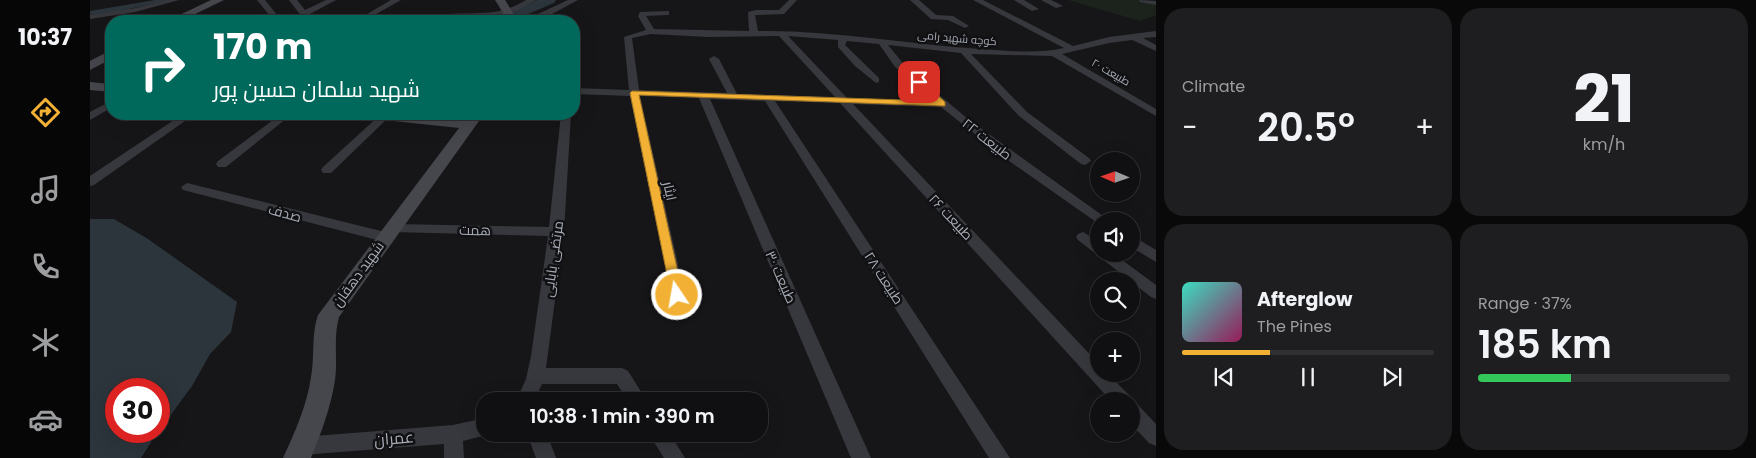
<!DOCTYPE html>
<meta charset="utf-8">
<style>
:root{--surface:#101012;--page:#1e1e20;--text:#f1f3f6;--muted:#9c9d9f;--line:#303032;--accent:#f2b134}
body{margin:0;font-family:Poppins,Cairo,sans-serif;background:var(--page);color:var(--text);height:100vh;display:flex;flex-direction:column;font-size:19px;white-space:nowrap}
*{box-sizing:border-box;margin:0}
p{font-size:16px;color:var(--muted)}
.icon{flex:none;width:28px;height:28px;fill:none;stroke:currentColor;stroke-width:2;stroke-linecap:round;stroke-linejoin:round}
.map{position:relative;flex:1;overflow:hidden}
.panel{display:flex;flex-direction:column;gap:8px;padding:8px;background:#09090a;width:600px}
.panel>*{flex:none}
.banner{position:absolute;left:15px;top:15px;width:475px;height:105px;border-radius:20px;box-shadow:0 5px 20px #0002,0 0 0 1px var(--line);background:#00695c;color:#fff;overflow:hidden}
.needle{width:32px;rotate:272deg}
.fabs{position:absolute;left:1000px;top:152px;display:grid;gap:10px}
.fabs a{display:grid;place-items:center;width:50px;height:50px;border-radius:50%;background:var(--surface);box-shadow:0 5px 20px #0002,0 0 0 1px var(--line);font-size:25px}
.speed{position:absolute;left:15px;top:378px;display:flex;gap:10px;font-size:25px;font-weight:700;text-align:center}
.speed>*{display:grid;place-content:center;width:65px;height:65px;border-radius:50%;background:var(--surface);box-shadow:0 5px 20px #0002,0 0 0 1px var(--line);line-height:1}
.speed .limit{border:8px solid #d22;background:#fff;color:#111}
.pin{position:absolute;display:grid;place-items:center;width:42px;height:42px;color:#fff;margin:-21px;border-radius:10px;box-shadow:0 2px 8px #0006}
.me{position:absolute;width:55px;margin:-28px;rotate:348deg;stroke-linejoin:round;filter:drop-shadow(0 0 4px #0008)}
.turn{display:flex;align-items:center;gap:18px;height:105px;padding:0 25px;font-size:22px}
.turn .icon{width:65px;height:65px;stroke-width:2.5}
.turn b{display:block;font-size:35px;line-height:42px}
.big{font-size:38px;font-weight:600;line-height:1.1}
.panel .widget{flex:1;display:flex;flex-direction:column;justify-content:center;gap:8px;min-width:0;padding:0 18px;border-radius:20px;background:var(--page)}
.panel .dial{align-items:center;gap:0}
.dial b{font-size:65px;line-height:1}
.song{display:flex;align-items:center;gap:15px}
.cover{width:60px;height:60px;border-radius:8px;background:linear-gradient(135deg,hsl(170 70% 55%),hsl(330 70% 35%))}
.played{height:5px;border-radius:2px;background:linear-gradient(90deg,var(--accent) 35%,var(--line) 35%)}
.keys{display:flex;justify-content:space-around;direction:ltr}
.heat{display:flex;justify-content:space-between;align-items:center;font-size:28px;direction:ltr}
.charge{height:8px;border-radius:4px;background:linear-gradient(90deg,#34c759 37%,var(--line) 0)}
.panel .tiles{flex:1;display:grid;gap:8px;grid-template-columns:repeat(2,1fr)}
.trip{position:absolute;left:386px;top:392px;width:292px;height:50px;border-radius:20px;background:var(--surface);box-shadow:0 5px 20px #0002,0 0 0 1px var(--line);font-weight:600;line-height:50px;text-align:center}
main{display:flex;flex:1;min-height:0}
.tab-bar{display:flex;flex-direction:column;width:90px;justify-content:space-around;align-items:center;background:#060607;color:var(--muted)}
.tab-bar .icon{width:35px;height:35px}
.tab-bar .selected{color:var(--accent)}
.tab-bar b{font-size:22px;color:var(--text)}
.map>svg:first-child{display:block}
.green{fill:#1c231d}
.water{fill:#2c353c}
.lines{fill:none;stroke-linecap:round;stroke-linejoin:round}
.river{fill:#2c353c;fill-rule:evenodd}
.street{fill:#37383d;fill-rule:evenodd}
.secondary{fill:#45474d;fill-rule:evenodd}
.route{fill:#f2b134;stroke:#9d7322}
.labels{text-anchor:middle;stroke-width:5;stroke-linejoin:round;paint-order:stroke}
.far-street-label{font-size:11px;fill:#a8adb8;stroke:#111113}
.street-label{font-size:14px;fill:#a8adb8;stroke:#111113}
.near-street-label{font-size:16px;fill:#a8adb8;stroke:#111113}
</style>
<main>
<nav class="tab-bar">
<b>10:37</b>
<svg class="icon selected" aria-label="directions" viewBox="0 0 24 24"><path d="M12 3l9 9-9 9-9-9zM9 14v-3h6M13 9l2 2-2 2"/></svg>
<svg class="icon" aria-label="music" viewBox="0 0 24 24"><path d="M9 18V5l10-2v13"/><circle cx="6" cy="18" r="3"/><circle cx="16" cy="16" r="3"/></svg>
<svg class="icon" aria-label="phone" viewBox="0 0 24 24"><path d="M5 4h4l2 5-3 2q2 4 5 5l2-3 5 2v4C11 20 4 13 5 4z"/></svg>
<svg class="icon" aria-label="climate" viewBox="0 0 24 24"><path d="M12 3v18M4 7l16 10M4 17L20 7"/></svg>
<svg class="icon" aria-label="car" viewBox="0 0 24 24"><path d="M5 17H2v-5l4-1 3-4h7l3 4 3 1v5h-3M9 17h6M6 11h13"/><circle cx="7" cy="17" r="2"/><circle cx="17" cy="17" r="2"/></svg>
</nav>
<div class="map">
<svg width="1066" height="458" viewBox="0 0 1066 458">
<rect width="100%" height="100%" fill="#161618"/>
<!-- green -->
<polygon class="green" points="978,0 1048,0 1066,5 1066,15 1050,21"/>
<!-- water -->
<g class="water">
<polygon points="65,0 79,0 25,12 0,15 0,11"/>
<polygon points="0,219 24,219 58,239 147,302 141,332 120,354 102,386 69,431 69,389 26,389 26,431 68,431 51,458 0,458"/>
</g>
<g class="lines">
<!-- river -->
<polygon class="river" points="447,0 466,0 464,3 422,21 351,21 354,18 359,16 416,13"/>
<!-- street -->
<g class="street">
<polygon points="76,0 89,0 45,12 0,19 0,15 45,8"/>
<polygon points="167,0 175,0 192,21 184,21"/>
<polygon points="199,0 207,0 215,10 236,0 246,0 218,15 223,21 215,21"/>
<polygon points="301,0 311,0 274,21 265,21"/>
<path d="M436,0H446L426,11L405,17L316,21C329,11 384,15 404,12C416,10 426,6 436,0Z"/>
<polygon points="478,0 488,0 449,21 433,21"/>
<path d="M699,0H707L694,14L665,15L668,31C743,30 816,44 891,49C918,51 948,54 974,48L883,0H893L983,46L1019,37L1066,31V37L1053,38L1066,45V51L1042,40L1019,43L972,54L1066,109V116L962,56L881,54L937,112L999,158L1001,161L995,165L991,164L929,116L871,53L798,45L817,68L878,119L1020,221H1009V224L915,158L851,107L763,104L1009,364V374H1018L1039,395L1041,401H1021L750,103L685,101L920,458H899L675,101L620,99L781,458H761L609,98L550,96L595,295L592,299L587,301L582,299L540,96L484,94V88L539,90L534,37L556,30L548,16L550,12L579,11V15H576L556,16L564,29L659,31L658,12L666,10H689ZM561,34L618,37L689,36L745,97L647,94L629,59L624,56L619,59L637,93L549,90L542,38ZM698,36L748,40V47L765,66L786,83L789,82V78L755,45L757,41L789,44L805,67L843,101L757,98Z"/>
<polygon points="820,0 829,0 846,15 863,16 879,26 875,28 858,20 841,19"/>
<polygon points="924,0 934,0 949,9 942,11"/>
<polygon points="951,0 961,0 973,6 966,8"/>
<polygon points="1049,0 1066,1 1066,5 1050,2"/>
<polygon points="21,101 21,108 0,120 0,112"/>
<polygon points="93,114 105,114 4,185 0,186 0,176"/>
<polygon points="191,114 202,114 136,167 128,167 126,164 128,161"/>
<polygon points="291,114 299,114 300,116 241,173 233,173 231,170 233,167"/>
<polygon points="471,114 481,114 474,232 456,368 532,368 538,371 557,401 538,401 527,384 452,384 444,401 426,401 436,379 441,356 458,236 303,232 298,231 296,228 298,225 303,224 459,227"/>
<polygon points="97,183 295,232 300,234 302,237 300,240 295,242 93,190 91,187"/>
<polygon points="993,232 1009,242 1009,254 1024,254 1066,285 1066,299 1061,297 988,240 986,237 988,234"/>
<polygon points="1041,235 1066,250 1066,262 1041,247"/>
<polygon points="1041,403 1048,405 1066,424 1066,446 1059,443 1041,424"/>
<polygon points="395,418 395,434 400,434 373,441 374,458 354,458 354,444 212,455 205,453 202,446 205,439 212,437 363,425"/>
<polygon points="437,434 457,434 466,458 446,458"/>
<polygon points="559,434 580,434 595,458 574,458"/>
</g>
<!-- secondary -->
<g class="secondary">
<polygon points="121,0 134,0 91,21 77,21"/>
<polygon points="405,0 415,0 428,21 418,21"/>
<polygon points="21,50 21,59 0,70 0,61"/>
<polygon points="0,82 21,84 21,92 0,90"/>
<path d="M268,114H318L376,119L380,114H394L249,317C243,338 248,359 245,380C241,407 231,433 221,458H193C205,432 217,405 221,377C225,356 221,335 228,315L369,128L275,118L270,117Z"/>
</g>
</g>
<!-- route -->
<polygon class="route" points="826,81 832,81 855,102 855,106 549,95 593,295 591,299 582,299 540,93 542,91 844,101 826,84"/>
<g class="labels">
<!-- far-street labels -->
<g class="far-street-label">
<text transform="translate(867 38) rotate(5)" y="4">کوچه شهید رامی</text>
<text transform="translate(1021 72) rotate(30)" y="4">طبیعت ۲۰</text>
</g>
<!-- street labels -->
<g class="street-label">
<text transform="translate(897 139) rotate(38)" y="5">طبیعت ۲۲</text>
<text transform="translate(580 191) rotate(78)" y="5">ایثار</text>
<text transform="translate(195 213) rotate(15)" y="5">صدف</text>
<text transform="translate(861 217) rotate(47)" y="5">طبیعت ۲۶</text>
<text transform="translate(385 230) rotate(1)" y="5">همت</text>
<text transform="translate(463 259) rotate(-82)" y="5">مرتضی بابایی</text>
<text transform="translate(268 274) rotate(-54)" y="5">شهید دهقان</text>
<text transform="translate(691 277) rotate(66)" y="5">طبیعت ۳۰</text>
<text transform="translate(794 278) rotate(57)" y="5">طبیعت ۲۸</text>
</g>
<!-- near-street labels -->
<g class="near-street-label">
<text transform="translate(304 438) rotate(-5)" y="6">عمران</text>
</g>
</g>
</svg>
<div class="fabs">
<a><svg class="needle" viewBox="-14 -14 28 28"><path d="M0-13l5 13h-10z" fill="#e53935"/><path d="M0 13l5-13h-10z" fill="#9c9d9f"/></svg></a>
<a><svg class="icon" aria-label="sound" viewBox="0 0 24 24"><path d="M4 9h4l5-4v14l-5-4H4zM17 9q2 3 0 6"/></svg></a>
<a><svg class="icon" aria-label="search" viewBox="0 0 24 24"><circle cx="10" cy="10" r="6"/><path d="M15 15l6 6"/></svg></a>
<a>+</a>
<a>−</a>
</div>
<div class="speed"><div class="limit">30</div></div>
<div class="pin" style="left:829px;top:82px;background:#d93025"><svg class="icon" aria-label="arrive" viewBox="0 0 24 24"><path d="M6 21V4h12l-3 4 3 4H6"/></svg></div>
<svg class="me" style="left:587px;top:295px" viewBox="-20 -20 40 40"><circle r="17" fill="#f2b134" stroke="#fff" stroke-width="3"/><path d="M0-11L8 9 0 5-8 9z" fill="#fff"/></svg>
<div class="trip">10:38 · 1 min · 390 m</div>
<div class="banner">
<div class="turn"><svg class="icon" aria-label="right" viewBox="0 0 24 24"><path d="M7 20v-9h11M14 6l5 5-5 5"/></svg><div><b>170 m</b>شهید سلمان حسین پور</div></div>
</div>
</div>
<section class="panel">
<div class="tiles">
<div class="widget"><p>Climate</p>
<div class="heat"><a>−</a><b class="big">20.5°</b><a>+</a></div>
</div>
<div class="widget dial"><b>21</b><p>km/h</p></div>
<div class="widget">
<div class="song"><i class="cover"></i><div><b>Afterglow</b><p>The Pines</p></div></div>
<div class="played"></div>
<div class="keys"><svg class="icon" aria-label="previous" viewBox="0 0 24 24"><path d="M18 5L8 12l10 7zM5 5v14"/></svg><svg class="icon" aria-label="pause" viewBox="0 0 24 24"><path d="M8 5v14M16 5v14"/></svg><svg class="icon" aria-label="next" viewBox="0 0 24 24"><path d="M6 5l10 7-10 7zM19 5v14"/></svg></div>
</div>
<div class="widget"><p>Range · 37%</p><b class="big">185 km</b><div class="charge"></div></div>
</div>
</section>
</main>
